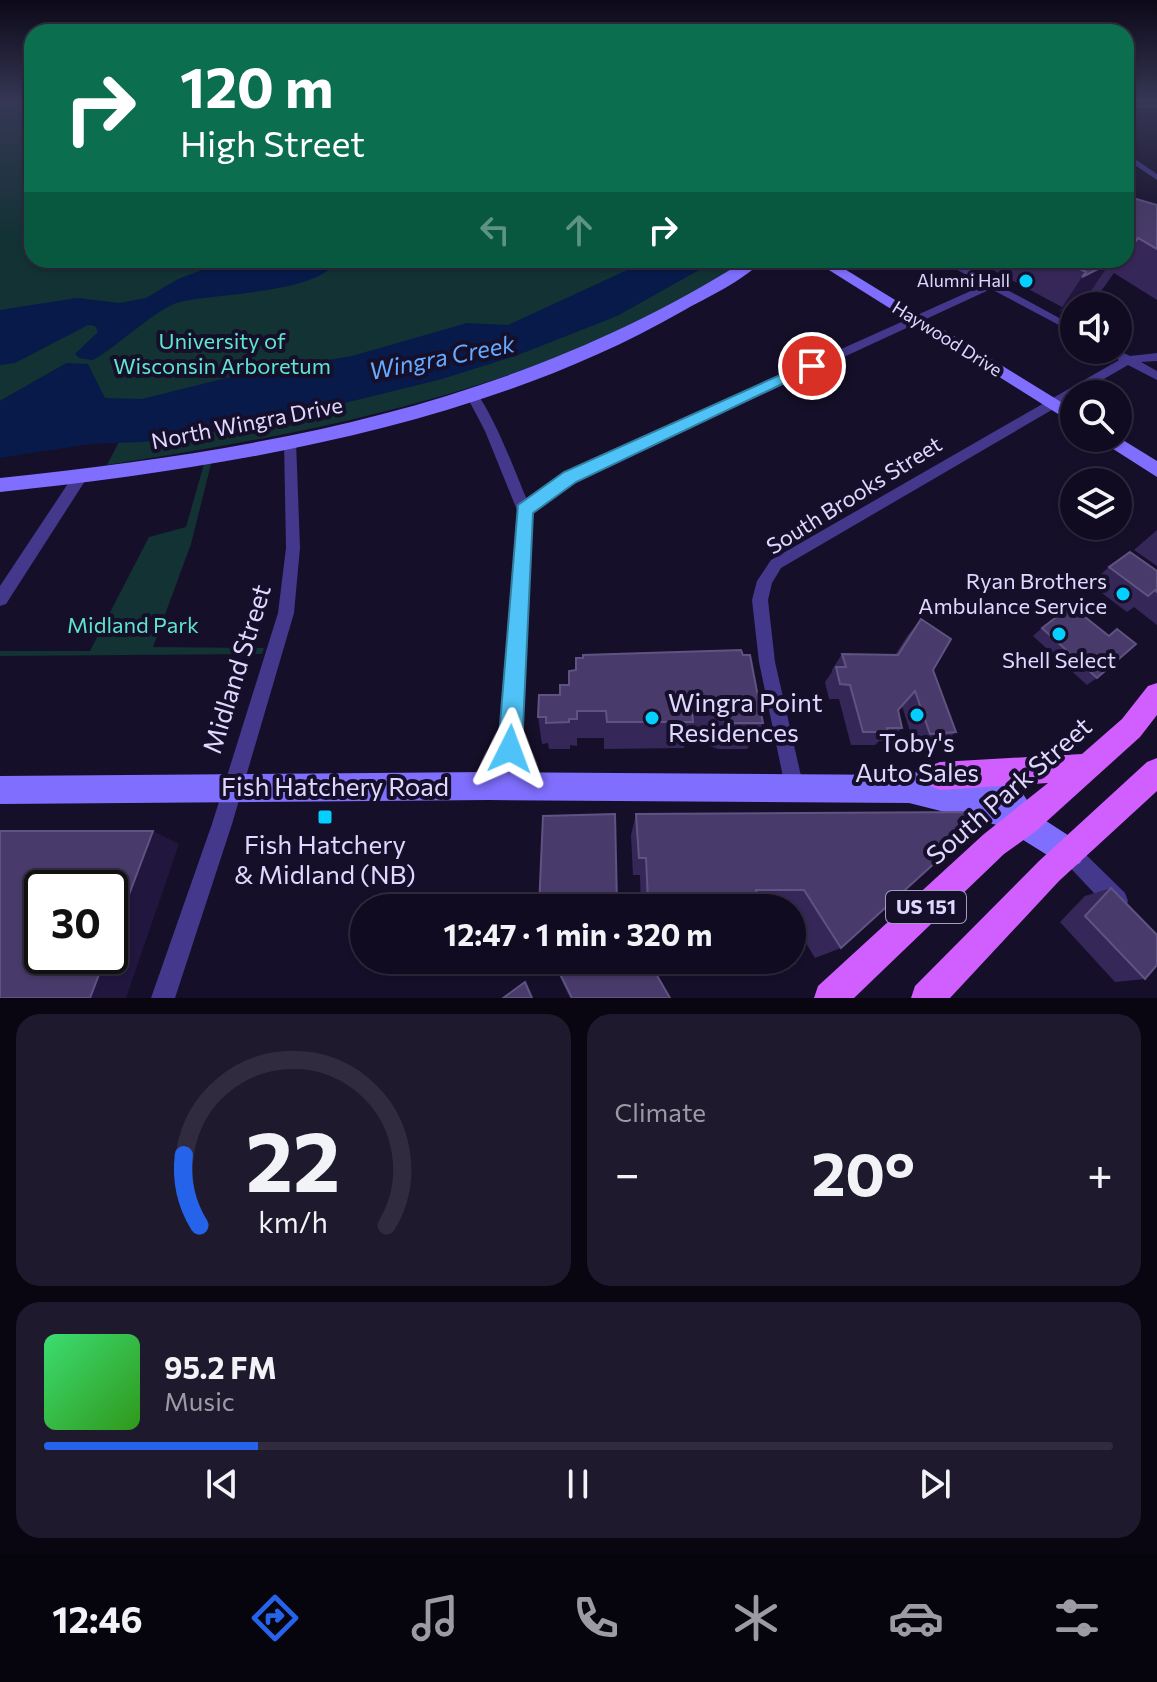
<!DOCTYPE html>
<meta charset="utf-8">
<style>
:root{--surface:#100b20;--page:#1e192d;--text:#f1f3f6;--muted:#9c9ba5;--line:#302b3e;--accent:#2563eb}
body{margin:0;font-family:Commissioner,sans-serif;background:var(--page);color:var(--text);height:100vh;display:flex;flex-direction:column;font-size:30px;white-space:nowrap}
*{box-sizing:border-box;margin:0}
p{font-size:26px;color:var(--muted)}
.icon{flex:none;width:44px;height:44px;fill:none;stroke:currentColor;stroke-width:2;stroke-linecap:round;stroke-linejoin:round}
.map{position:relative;height:998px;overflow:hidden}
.sheet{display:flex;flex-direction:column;gap:16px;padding:16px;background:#090612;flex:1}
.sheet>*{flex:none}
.guide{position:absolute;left:24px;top:24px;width:1110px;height:244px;border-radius:24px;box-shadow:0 2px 6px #0004,0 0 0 2px var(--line);background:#0b6e4f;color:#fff;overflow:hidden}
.controls{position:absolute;left:1060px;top:292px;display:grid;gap:16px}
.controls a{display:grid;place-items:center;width:72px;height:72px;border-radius:50%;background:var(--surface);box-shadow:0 2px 6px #0004,0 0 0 2px var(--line);font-size:40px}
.speed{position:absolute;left:24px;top:870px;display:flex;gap:16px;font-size:40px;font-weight:700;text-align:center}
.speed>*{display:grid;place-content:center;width:104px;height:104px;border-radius:50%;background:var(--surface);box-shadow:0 2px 6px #0004,0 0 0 2px var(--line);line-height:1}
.speed .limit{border:4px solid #111;border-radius:12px;background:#fff;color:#111}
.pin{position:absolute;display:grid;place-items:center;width:68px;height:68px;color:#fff;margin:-34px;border:4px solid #fff;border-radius:50%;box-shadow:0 2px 8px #0007}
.me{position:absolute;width:88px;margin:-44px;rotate:3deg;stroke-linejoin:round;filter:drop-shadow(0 0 6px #0008)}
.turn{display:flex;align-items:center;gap:28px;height:168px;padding:0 24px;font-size:36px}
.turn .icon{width:104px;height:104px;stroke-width:2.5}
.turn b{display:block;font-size:56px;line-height:68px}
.lanes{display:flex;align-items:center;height:76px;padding:0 24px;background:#0003;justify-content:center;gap:40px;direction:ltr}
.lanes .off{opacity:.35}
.big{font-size:60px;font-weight:700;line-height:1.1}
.sheet .card{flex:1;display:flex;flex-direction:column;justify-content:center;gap:12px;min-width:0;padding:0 28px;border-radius:24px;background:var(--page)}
.sheet .dial{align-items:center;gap:0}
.dial svg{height:208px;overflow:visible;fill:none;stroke:var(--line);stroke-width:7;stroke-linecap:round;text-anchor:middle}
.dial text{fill:var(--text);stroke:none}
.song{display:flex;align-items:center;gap:24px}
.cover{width:96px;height:96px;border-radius:12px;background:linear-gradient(135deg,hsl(140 70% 55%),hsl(110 70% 35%))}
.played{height:8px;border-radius:4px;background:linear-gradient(90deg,var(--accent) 20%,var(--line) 20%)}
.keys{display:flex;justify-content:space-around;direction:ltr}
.heat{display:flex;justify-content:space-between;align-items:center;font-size:44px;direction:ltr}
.sheet .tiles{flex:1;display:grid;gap:16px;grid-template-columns:1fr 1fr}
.card:last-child{grid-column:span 2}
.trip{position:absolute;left:350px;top:894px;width:456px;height:80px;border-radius:40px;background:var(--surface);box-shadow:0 2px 6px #0004,0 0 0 2px var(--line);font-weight:700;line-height:80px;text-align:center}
.tabs{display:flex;height:128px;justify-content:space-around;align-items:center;background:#06040d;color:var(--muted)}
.tabs .icon{width:56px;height:56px}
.tabs .current{color:var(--accent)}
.tabs b{font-size:36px;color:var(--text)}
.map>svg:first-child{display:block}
.green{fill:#123234}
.water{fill:#081a4a}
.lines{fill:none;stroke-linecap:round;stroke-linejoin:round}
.street{fill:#43388b;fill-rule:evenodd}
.secondary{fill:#806fff;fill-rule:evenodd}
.primary{fill:#d15fff;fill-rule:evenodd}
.wall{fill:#362759}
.shaded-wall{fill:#21163e}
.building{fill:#483a6a;stroke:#605382;stroke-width:2}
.route{fill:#4fc3f7;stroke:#337fa1;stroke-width:2}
.poi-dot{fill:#04d0ff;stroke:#160f2a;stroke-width:3}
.labels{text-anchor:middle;stroke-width:8;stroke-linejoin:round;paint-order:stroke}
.far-poi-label{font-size:18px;fill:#e0d8ff;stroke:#160f2a;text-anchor:end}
.far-street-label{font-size:18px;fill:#e0d8ff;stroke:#160f2a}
.shield{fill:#160f2a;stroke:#a39cbf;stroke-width:2}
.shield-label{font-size:20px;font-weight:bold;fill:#e0d8ff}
.park-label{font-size:22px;fill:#5ee5cf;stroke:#160f2a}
.street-label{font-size:22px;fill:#e0d8ff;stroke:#160f2a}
.poi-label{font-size:22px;fill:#e0d8ff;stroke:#160f2a;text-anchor:end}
.water-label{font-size:24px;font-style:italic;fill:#66abff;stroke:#160f2a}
.near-street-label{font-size:26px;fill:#e0d8ff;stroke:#160f2a}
.near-poi-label{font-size:26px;fill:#e0d8ff;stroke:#160f2a}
</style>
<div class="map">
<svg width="1157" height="998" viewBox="0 0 1157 998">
<rect width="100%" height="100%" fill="#160f2a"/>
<!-- green -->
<g class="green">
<path d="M0,100H32V260H746C558,386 326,431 107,465L141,399H104L67,363L0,401Z"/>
<polygon points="213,456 191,544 153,647 264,648 262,654 0,656 0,651 90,651 149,537 186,527 206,457"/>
</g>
<!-- water -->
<g class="water">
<path d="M229,260H338C318,294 217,293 180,302C158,307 117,347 93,360L79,358L75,354L98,332L95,326L88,325L15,363L0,365V310L77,298L119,303L146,298L178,279Z"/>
<polygon points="649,260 717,260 617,316 518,355 442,379 252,426 143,442 90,444 0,458 0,401 67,363 88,364 105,398 142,399 234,376 352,356 467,323 508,325"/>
</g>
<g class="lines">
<!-- street -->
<g class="street">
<rect x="1126" y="104" width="31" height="4"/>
<polygon points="1126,153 1157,174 1157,180 1126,159"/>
<path d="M940,260H952L1074,326V333L991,289L575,481L531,512L518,757L523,788L520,795L513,798L506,795L500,757L517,510L485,431L465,393L467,390L471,389C488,398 518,479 527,500L565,473L984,285Z"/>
<polygon points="1104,350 1118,350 1130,356 1157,353 1157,361 1141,362 1157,371 1157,380 1128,365 1078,394 1074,394 1074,397 781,568 772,583 768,600 775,662 804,789 801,796 794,799 787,796 759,662 752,600 757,581 771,560 1119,360"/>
<polygon points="290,436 296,441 300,548 294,613 232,824 175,998 151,998 212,824 278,613 286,548 284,441"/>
<polygon points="80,472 85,473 87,477 85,481 6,604 0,606 0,586 75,473"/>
<polygon points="1070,843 1077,846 1125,893 1128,901 1125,909 1117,912 1109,909 1063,860 1060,853 1063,846"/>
</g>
<!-- secondary -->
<g class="secondary">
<path d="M746,260H763C742,282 707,297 681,312C482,426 226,468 0,492V478C267,450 516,405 746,260Z"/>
<polygon points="813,260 830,260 1074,410 1074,424"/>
<polygon points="1118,437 1157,461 1157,477 1096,438"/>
<polygon points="958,765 984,770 1017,785 1037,815 1080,843 1085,853 1080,863 1070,868 1060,863 1001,826 909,803 489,800 0,804 0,776 489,772 908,775 932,766"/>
</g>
<!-- primary -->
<g class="primary">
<polygon points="1157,683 1157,715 1140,737 1036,831 1004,854 854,998 814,998 818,986 984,834 1048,783 940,790 930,786 926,776 930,766 940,762 1082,754 1122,719 1148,686"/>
<polygon points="1157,758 1157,791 1059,881 950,998 911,998 915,986 1039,861 1147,762"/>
</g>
</g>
<!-- wall -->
<g class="wall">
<polygon points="1126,196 1157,205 1157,300 1114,273 1094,301 1086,298 1059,312 1062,307 974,260 1126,260"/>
<polygon points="1157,530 1157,566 1134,550"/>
<polygon points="1109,567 1157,571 1157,625 1134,607 1127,612 1090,584"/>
<polygon points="921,619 933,670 956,732 940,745 915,747 902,706 898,710 902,728 888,741 879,741 875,745 851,745 839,699 829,699 825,682 832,672 832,670 842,654 895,655 908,635"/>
<polygon points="1042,628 1097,678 1087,685 1033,636"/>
<polygon points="576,670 763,723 747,749 718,749 710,746 709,738 687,739 684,748 604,749 604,738 577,738 577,746 570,745 570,749 549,749 548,743 542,744 538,717 569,685"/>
<polygon points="975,812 841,948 815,958 792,920 792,908 785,908 782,904 753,904 748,908 641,908 640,875 633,875 631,835 636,814"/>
<polygon points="1111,888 1145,979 1115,982 1060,922 1085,896"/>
<polygon points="552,960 648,960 670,998 570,998"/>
</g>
<!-- shaded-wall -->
<g class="shaded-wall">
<polygon points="1110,263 1086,298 1059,312 1082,277"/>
<polygon points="153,831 179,844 126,998 90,998 106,956 110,956 110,945"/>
</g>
<!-- building -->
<g class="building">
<polygon points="1126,196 1157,205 1157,249 1138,238 1126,255"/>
<polygon points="1061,260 1087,260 1093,263 1095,260 1123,260 1118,266 1110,263 1082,277 1086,272"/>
<polygon points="1130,552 1157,571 1157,592 1155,590 1148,596 1109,567"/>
<polygon points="1071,606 1109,636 1117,629 1136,644 1097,678 1042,628"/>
<polygon points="921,619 951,639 933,670 956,732 930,734 915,691 898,710 902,728 887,728 888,732 863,732 850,685 840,684 836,667 846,667 842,654 898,655"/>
<polygon points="741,650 743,655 750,655 763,723 731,723 722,720 721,711 692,712 693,722 607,722 606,711 577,711 577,719 569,719 569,722 546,723 546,717 538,717 539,695 560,695 560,685 569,685 569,671 576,670 576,658 583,658 583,655"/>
<polygon points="975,812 981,821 841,948 804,890 756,890 758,900 648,900 646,858 639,858 636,814"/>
<polygon points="615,814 617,905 618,908 539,908 543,816"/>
<polygon points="0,831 153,831 110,945 110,888 42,888 42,956 106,956 90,998 0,998"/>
<polygon points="1111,888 1157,935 1157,965 1145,979 1085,916"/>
<polygon points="553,960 648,960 670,998 572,998"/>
<polygon points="525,982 532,998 503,998"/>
</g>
<!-- sky -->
<linearGradient id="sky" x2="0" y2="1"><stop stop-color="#0c0817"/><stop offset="0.42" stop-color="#363755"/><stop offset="1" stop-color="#363755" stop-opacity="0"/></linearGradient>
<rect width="1157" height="240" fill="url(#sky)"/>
<!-- route -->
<polygon class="route" points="807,363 820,366 576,482 533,513 522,749 518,757 510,761 501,757 498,749 518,505 564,472"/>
<!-- markers -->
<g class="poi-dot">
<circle cx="1026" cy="281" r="8"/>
<circle cx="1123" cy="594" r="8"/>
<circle cx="1059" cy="634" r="8"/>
<circle cx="917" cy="715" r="8"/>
<circle cx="652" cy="718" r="8"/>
<rect x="317" y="809" width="16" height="16" rx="4"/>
</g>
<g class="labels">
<!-- far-poi labels -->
<g class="far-poi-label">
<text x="1010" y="287">Alumni Hall</text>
</g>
<!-- far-street labels -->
<g class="far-street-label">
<text transform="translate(947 339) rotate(32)" y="6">Haywood Drive</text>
</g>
<!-- shield labels -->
<rect class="shield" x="886" y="891" width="80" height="32" rx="6"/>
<g class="shield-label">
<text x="926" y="914">US 151</text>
</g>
<!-- park labels -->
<g class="park-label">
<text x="222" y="349">University of<tspan x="222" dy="25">Wisconsin Arboretum</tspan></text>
<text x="133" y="633">Midland Park</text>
</g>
<!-- street labels -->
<g class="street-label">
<text transform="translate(247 423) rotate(-11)" y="8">North Wingra Drive</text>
<text transform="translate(854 495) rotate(-32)" y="8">South Brooks Street</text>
</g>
<!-- poi labels -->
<g class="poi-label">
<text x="1107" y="589">Ryan Brothers<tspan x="1107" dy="25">Ambulance Service</tspan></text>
<text x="1059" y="668" text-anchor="middle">Shell Select</text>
</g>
<!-- water labels -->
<g class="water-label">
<text transform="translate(442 358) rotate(-11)" y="8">Wingra Creek</text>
</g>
<!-- near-street labels -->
<g class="near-street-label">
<text transform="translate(237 669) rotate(-73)" y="9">Midland Street</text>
<text x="335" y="796">Fish Hatchery Road</text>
<text transform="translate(1009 791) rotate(-41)" y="9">South Park Street</text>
</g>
<!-- near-poi labels -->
<g class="near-poi-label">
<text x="668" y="712" text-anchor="start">Wingra Point<tspan x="668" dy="30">Residences</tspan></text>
<text x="917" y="752">Toby's<tspan x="917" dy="30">Auto Sales</tspan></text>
<text x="325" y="854">Fish Hatchery<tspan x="325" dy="30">&amp; Midland (NB)</tspan></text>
</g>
</g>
</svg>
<div class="controls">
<a><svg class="icon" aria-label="sound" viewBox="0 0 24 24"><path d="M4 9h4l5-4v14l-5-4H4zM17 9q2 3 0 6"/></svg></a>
<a><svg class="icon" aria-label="search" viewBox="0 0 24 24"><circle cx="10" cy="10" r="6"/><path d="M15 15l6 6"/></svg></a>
<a><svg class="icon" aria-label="layers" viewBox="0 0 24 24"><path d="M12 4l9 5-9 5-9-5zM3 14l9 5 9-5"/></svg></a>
</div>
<div class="speed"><div class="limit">30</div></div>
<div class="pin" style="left:812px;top:366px;background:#d93025"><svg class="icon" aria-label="arrive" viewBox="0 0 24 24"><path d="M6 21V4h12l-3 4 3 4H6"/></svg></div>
<svg class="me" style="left:510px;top:749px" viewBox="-20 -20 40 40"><path d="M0-17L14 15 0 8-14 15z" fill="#4fc3f7" stroke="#fff" stroke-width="4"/></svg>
<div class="trip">12:47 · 1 min · 320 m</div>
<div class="guide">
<div class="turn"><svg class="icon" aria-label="right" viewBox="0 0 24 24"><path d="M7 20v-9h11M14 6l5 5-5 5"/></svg><div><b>120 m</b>High Street</div></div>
<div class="lanes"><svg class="icon off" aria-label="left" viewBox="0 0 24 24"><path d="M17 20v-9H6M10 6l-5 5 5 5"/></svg><svg class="icon off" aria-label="ahead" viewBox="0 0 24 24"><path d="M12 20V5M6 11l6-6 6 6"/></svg><svg class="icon" aria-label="right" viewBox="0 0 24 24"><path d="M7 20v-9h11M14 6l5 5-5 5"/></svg></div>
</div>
</div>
<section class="sheet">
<div class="tiles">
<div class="card dial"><svg viewBox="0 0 100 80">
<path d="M14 69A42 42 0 1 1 86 69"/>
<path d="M14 69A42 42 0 0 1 8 42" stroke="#2563eb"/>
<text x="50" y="56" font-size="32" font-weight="700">22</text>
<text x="50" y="72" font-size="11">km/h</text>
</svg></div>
<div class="card"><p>Climate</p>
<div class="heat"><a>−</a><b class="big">20°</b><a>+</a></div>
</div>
<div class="card">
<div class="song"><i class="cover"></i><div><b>95.2 FM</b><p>Music</p></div></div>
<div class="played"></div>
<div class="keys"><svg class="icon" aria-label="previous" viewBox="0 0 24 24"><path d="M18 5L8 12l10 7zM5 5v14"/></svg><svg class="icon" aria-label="pause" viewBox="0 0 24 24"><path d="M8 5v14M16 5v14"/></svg><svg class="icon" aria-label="next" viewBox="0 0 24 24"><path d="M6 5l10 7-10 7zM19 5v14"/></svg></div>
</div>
</div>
</section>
<nav class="tabs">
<b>12:46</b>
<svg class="icon current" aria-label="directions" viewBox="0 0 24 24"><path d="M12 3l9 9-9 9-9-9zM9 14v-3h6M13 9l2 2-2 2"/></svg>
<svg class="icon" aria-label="music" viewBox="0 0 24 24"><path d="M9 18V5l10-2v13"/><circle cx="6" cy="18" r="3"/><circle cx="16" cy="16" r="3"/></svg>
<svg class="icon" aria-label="phone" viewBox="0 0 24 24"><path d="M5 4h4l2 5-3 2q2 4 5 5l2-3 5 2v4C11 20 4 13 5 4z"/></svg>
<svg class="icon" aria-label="climate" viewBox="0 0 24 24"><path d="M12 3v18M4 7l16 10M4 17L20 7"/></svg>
<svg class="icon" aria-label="car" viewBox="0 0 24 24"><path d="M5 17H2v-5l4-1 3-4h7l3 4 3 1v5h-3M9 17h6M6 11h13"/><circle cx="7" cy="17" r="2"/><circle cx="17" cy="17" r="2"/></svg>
<svg class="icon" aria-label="filters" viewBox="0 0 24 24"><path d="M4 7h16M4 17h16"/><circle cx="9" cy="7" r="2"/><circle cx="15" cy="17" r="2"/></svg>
</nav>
